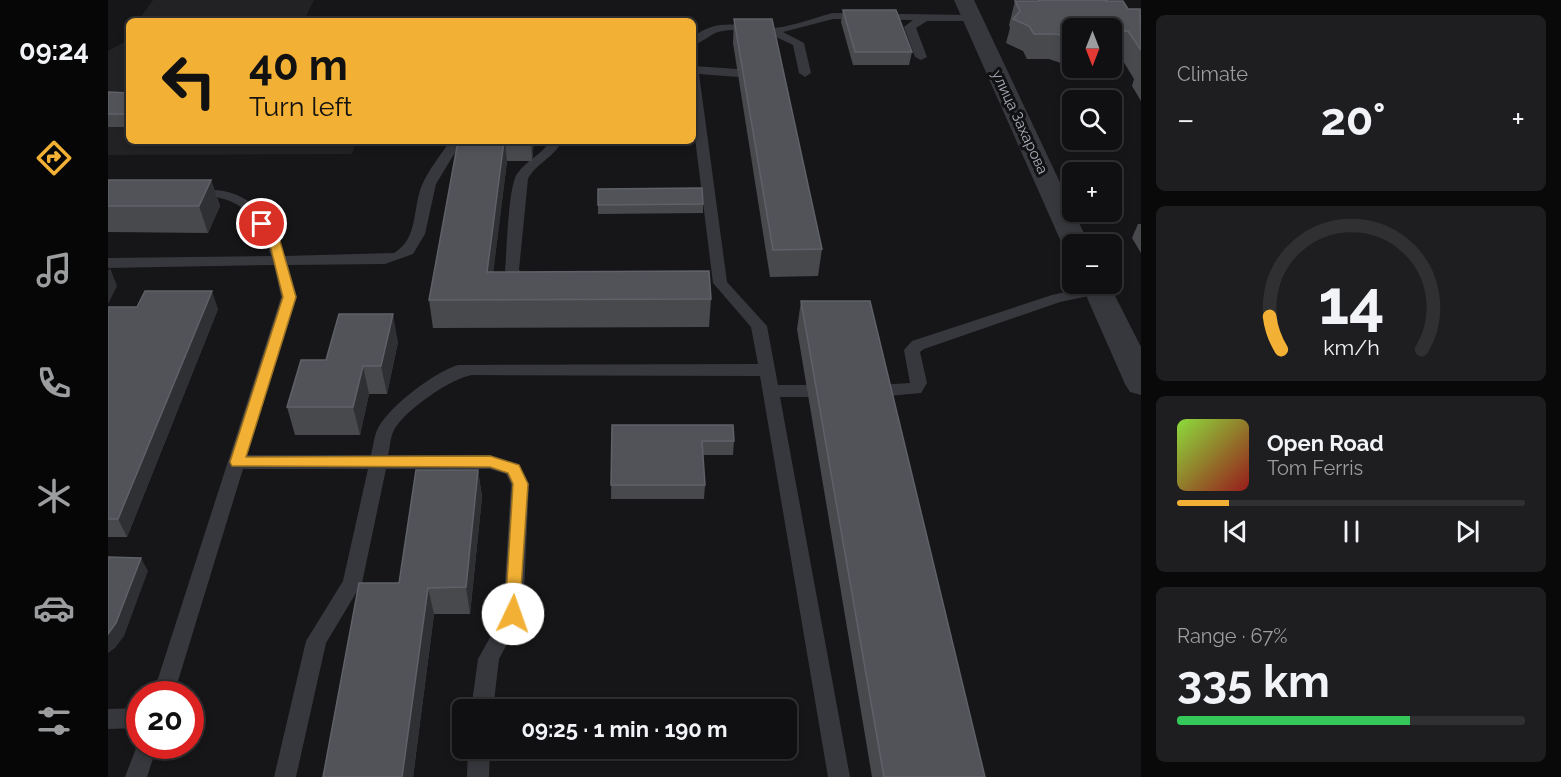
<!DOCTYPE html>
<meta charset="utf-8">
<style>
:root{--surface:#101012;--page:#1e1e20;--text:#f1f3f6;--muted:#9c9d9f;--line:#303032;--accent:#f2b134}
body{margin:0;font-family:Raleway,sans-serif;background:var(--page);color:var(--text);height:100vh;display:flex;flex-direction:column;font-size:22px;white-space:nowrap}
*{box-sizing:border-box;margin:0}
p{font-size:20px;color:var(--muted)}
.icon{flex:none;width:33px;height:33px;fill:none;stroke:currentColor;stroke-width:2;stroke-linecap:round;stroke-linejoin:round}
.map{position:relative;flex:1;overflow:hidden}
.panel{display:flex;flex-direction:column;gap:15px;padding:15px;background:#09090a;width:420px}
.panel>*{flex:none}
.guide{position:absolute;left:18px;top:18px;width:570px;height:126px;border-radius:9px;box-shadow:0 3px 9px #0003,0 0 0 2px var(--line);background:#f2b134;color:#111;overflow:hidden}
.needle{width:39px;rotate:180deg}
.tools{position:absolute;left:954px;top:18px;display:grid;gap:12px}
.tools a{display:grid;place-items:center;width:60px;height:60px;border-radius:9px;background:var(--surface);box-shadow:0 3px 9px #0003,0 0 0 2px var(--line);font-size:30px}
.speed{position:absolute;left:18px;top:681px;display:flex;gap:12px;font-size:30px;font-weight:700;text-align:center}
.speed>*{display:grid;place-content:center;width:78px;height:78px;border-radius:50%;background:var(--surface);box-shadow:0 3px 9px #0003,0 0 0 2px var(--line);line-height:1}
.speed .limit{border:9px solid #d22;background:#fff;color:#111}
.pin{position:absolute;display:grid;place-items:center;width:51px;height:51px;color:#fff;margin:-26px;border:3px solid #fff;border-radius:50%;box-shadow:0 2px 6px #0007}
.me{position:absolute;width:66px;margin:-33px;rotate:3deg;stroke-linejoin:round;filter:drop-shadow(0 0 4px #0008)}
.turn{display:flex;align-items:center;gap:21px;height:126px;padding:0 24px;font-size:27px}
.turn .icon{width:78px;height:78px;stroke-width:2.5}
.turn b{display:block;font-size:42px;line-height:51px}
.big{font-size:45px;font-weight:700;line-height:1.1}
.panel .widget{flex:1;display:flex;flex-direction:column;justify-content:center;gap:9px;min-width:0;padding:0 21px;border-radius:9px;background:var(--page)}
.panel .dial{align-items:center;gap:0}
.dial svg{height:156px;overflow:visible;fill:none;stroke:var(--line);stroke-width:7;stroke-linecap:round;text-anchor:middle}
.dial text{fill:var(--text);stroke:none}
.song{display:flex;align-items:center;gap:18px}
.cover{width:72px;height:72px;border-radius:9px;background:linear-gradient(135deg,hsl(90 70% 55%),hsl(0 70% 35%))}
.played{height:6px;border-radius:3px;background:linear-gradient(90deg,var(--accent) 15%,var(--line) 15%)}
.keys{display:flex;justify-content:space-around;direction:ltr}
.heat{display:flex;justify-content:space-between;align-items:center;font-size:33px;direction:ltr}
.charge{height:9px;border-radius:4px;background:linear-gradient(90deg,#34c759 67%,var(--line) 0)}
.trip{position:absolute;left:344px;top:699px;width:345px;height:60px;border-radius:9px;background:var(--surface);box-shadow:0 3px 9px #0003,0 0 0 2px var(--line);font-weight:700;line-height:60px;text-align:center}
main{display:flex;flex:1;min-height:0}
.tab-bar{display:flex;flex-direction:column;width:108px;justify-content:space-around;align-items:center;background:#060607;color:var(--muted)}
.tab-bar .icon{width:42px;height:42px}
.tab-bar .current{color:var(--accent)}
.tab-bar b{font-size:27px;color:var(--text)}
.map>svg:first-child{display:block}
.built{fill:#222225}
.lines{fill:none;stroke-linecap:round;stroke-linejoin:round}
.service{fill:#37383d;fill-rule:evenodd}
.minor{fill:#37383d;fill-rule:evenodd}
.wall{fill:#47494d}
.shaded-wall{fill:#2f3033}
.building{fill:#525359;stroke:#5f6168;stroke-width:1.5}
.route{fill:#f2b134;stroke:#9d7322;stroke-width:1.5}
.labels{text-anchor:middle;stroke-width:6;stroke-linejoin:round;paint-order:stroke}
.far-street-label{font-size:15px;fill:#a8adb8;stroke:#111113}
</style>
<main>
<nav class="tab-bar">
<b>09:24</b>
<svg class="icon current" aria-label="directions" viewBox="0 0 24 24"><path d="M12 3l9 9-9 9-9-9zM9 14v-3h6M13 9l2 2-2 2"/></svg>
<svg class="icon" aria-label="music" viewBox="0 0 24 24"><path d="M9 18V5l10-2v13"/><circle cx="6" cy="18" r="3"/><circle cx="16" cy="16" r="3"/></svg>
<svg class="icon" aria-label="phone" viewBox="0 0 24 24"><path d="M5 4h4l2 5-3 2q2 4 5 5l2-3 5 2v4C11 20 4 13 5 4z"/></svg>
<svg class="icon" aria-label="climate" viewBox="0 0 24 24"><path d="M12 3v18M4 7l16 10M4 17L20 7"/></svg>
<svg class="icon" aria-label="car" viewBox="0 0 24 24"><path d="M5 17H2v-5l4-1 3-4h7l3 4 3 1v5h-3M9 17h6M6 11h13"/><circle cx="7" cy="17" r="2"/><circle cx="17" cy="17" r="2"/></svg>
<svg class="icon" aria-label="filters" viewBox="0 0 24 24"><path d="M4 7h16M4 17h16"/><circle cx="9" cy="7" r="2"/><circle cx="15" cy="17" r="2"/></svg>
</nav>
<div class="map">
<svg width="1033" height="777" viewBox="0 0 1033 777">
<rect width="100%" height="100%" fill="#161618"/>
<!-- built -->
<g class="built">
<polygon points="45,0 206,0 196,21 30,21"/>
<polygon points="21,35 21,141 248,141 244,154 0,155 0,51 16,42"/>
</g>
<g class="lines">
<!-- service -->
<g class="service">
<path d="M725,13L864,15L870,18L864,21H819L808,28L819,57L813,60L807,57L796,27L805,20L725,19L675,32L696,43L703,73L697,77L691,73L685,45C663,33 635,26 610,32C601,35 594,43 585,45V37C611,17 633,27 661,28C678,29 708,17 725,13Z"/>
<path d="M585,66L630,69L636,73L630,77L591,74L619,282L659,326L670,385H701L709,391L701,397H672L742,777H720L652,376L364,375C343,378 294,412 285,432C282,439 282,448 280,455H382L411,464L421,484L415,614L391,659L385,710H363L370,659L395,614L403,484L398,474L382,469H278L254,583L218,643L188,777H166L198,641L235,581L260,469H135L66,694H45L173,297L166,265L0,268V258L163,256C155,231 140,203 112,198C101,196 88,202 80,194C86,188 94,190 102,190C142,189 166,221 177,256L286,253C311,238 304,209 314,185C321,169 332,156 342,141H354L328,184L317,234L305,254L277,264L180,265L189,297L139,455H263C265,447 266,436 270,428C283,405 325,373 350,365L650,364L643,327L605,283L585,122Z"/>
<path d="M442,141H454C446,158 428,163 420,179L411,270L430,281L423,286L403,279L397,270C399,250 400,188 409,174C418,160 434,155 442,141Z"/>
<polygon points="990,285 995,287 998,290 995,293 952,302 816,349 812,352 819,383 813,393 770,397 762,391 770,385 802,383 796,350 804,341 944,295"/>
<polygon points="32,708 32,728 0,729 0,709"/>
<polygon points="32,738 32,746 49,746 39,777 17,777"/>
<polygon points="360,748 382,748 381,777 359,777"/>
</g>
<!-- minor -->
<g class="minor">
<polygon points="846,0 866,0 981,244 964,244 964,252 958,250 954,244"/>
<polygon points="973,284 1001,284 1033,347 1033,395 1022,392 1017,384"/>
</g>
</g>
<!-- wall -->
<g class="wall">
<polygon points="932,0 1000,0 1000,1 1020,9 1033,9 1033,101 1024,86 1026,79 1012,56 1004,56 1004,28 964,28 964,67 941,59 919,59 915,51 898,43 902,28 901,25 907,1 930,1"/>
<polygon points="735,10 804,52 801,65 745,65 733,22"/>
<polygon points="626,19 714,249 710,276 662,277 625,43"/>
<polygon points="965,68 981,68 977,72"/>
<polygon points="0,92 21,93 21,127 0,127"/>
<polygon points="350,141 426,141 424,161 399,161 385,272 603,299 601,327 325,328 321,300"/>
<polygon points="0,180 103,180 112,206 100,233 0,232"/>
<polygon points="490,189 595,204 595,213 490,214"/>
<polygon points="1030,224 1033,224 1033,253 1024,238"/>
<polygon points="693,301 877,777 764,777 689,329"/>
<polygon points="0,307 110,309 19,537 0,537"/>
<polygon points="290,342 279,394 261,394 252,435 187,435 179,407 218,360"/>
<polygon points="504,425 626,441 625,455 595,455 597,485 596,499 503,499"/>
<polygon points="370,470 374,497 362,614 326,614 305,777 215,777 291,583"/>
</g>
<!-- shaded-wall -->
<g class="shaded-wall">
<polygon points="396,141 397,141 399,161 382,299 379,272"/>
<polygon points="423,141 426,141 424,161"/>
<polygon points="103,180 112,206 100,233 91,206"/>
<polygon points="2,268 9,286 0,304 0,271"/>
<polygon points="104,291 110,309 19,537 10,519"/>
<polygon points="285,314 290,342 279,394 273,366"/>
<polygon points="255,366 261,394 252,435 245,407"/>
<polygon points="370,470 374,497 362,614 358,587"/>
<polygon points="33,558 40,571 16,636 7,648 0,653 0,634"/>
<polygon points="320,588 326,614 305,777 294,777"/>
</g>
<!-- building -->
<g class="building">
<polygon points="932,0 999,0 997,1 1015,1 1020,9 1032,9 1033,50 1020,31 1004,31 1004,28 964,28 964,40 949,34 926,34 921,26 905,19 912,11 907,1 930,1"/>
<polygon points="735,10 788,10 804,52 747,52"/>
<polygon points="626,19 664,19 714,249 665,250"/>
<polygon points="0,92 21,93 21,114 0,114"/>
<polygon points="350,141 396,141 379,272 601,271 603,299 321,300"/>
<polygon points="0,180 103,180 91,206 0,206"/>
<polygon points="594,188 595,204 490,205 490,189"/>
<polygon points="37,291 104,291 10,519 0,519 0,307 29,307"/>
<polygon points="693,301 762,301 877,777 776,777"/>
<polygon points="231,314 285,314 273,366 255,366 245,407 179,407 193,360 218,360"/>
<polygon points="504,425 625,425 626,441 594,441 597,485 503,485"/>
<polygon points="308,470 370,470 358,587 320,588 294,777 215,777 251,583 291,583"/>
<polygon points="0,557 33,558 8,623 0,634"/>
</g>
<!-- route -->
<polygon class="route" points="154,220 158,221 172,241 188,297 138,457 382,456 411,465 420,484 411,619 399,619 397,614 405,484 400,473 382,467 124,466 122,462 175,297 161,241 148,224"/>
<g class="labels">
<!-- far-street labels -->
<g class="far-street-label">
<text transform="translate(912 122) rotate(65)" y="5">улица Захарова</text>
</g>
</g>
</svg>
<div class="tools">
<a><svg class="needle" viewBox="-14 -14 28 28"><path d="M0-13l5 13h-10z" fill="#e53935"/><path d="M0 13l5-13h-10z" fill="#9c9d9f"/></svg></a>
<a><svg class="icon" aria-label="search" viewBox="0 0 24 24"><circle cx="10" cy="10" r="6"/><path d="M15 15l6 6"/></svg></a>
<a>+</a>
<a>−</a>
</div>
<div class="speed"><div class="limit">20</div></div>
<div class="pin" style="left:154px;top:224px;background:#d93025"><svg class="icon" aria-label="arrive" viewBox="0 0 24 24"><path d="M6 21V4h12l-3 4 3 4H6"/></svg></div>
<svg class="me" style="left:405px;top:614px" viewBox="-20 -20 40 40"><circle r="19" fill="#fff"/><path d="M0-13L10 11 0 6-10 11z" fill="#f2b134"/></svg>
<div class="trip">09:25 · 1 min · 190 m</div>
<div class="guide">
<div class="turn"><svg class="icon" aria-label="left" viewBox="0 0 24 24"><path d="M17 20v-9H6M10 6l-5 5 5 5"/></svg><div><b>40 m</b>Turn left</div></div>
</div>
</div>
<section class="panel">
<div class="widget"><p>Climate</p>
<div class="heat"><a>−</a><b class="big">20°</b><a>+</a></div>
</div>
<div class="widget dial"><svg viewBox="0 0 100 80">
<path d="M14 69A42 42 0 1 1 86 69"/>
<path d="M14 69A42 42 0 0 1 8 52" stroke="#f2b134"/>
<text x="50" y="56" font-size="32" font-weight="700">14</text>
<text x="50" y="72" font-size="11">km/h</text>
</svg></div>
<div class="widget">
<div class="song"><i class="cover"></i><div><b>Open Road</b><p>Tom Ferris</p></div></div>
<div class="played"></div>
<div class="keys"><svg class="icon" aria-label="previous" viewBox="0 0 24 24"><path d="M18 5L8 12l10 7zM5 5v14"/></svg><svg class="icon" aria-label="pause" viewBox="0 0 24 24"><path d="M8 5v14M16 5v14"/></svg><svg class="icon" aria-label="next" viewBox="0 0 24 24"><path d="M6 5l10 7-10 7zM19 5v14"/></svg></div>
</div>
<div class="widget"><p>Range · 67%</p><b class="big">335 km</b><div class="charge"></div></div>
</section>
</main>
